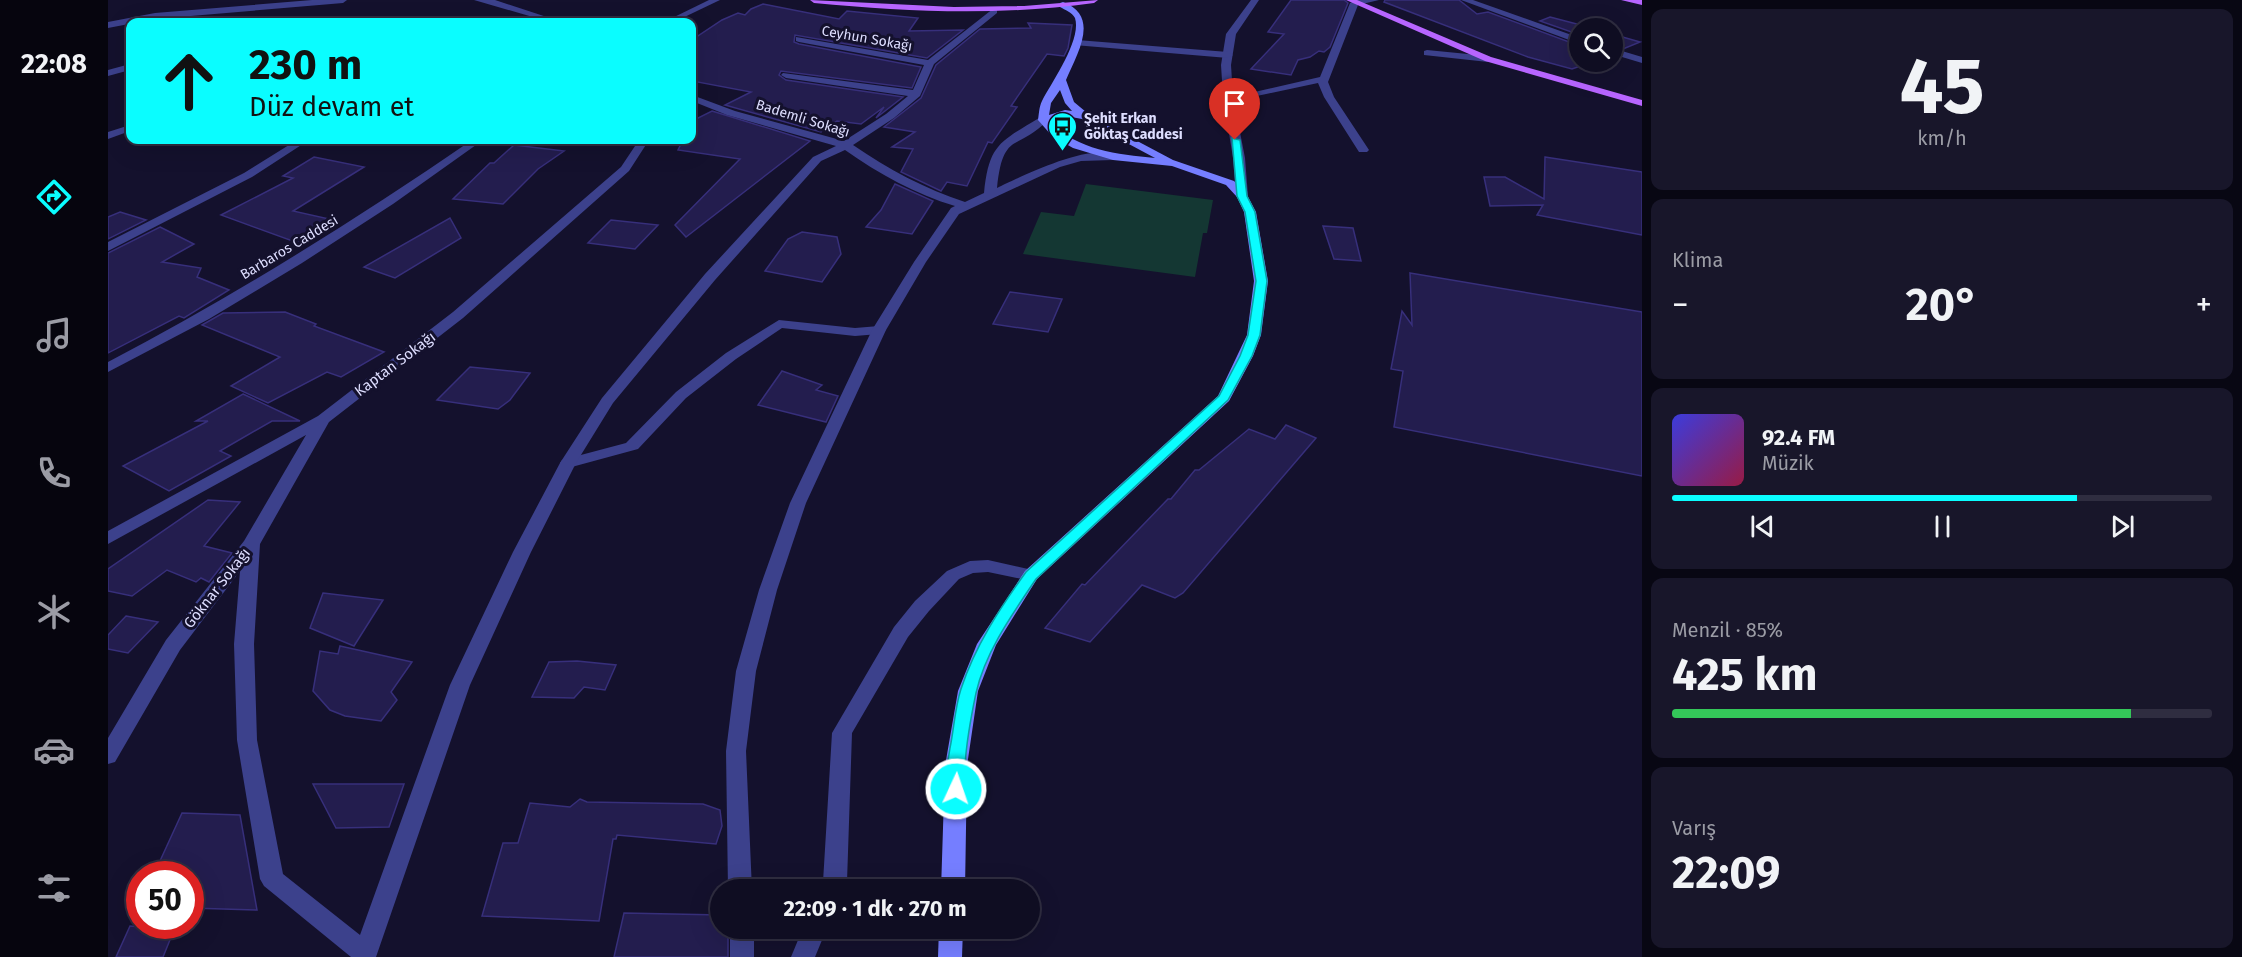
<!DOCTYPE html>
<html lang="tr">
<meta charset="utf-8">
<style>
:root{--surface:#0f0d22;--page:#18162a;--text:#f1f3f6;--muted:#9b9ca5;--line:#2f2d40;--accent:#0afdff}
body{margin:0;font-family:"Fira Sans",sans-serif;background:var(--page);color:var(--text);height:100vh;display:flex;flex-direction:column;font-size:22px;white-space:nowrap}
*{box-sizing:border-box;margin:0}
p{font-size:20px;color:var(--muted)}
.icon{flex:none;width:33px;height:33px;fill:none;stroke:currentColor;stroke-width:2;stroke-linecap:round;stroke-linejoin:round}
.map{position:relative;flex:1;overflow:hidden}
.details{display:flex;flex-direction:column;gap:9px;padding:9px;background:#080713;width:600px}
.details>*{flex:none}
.hud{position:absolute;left:18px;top:18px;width:570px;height:126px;border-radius:12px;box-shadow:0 6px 24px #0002,0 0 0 2px var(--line);background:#0afdff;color:#111;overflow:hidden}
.fabs{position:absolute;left:1461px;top:18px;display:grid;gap:12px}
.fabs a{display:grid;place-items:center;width:54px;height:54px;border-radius:50%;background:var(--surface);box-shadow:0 6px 24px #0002,0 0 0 2px var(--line);font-size:30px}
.speed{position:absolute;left:18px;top:861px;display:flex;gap:12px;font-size:30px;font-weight:700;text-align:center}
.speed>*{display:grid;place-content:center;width:78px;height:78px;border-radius:50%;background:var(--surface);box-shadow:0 6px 24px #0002,0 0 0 2px var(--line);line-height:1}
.speed .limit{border:9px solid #d22;background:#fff;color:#111}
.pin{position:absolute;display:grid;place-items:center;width:51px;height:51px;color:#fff;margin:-62px -26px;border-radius:50% 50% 50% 0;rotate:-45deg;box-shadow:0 0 6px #0007}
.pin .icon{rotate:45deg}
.me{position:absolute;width:66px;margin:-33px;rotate:3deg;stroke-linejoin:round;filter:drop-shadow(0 0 4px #0008)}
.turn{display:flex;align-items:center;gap:21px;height:126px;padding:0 24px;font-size:27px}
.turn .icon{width:78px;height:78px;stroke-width:2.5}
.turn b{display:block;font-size:42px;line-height:51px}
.big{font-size:45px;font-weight:700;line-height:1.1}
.details .widget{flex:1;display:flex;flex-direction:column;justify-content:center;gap:9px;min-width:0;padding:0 21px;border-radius:12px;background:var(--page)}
.details .dial{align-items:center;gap:0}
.dial b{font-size:78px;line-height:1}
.song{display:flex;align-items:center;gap:18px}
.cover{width:72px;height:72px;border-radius:9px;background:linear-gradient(135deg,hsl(240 70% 55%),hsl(340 70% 35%))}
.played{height:6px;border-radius:3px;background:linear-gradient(90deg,var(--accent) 75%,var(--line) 75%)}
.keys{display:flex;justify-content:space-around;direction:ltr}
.heat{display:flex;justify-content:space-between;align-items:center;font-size:33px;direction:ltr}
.charge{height:9px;border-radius:4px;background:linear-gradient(90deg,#34c759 85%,var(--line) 0)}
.trip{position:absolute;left:602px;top:879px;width:330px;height:60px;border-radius:30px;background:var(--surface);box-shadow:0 6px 24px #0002,0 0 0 2px var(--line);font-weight:700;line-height:60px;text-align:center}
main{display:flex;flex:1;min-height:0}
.tabs{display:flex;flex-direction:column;width:108px;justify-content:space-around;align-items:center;background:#06050e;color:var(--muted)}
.tabs .icon{width:42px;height:42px}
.tabs .active{color:var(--accent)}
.tabs b{font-size:27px;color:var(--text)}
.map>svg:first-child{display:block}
.green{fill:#143733}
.building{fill:#231d4e;stroke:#372f7b;stroke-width:1.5}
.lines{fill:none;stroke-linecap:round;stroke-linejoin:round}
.service{fill:#3c418c;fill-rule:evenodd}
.minor{fill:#3c418c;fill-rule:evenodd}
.tertiary{fill:#3c418c;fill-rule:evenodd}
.secondary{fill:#757eff;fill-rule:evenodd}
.primary{fill:#b765ff;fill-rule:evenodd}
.route{fill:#0afdff;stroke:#06a4a6;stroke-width:1.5}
.labels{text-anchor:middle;stroke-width:6;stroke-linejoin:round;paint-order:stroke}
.far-street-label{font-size:14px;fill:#dedeff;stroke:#14112d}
.far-poi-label{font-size:14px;font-weight:bold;fill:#dedeff;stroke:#14112d;text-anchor:start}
.street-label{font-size:15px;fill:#dedeff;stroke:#14112d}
</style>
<main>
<nav class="tabs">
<b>22:08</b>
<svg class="icon active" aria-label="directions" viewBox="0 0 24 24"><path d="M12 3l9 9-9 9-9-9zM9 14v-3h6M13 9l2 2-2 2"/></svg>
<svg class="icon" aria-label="music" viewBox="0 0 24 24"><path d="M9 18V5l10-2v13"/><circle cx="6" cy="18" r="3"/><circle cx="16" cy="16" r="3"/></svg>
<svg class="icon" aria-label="phone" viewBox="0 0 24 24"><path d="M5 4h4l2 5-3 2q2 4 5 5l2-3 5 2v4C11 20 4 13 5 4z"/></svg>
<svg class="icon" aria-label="climate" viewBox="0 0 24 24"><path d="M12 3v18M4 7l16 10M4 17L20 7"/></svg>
<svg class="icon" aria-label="car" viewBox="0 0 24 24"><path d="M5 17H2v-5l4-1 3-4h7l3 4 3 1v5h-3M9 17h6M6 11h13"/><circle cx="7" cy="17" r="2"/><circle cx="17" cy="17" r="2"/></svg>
<svg class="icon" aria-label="filters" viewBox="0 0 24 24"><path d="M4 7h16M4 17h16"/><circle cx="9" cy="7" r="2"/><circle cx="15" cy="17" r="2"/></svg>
</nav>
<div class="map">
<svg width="1534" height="957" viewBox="0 0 1534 957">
<rect width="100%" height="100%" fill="#14112d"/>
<!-- green -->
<polygon class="green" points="978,184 1105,200 1099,233 1095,233 1087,277 915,254 933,212 966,216"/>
<!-- building -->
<g class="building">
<polygon points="1183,0 1236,0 1240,3 1222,47 1216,52 1211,51 1202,57 1190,60 1183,75 1143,69 1176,34 1160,32"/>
<polygon points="1277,0 1351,0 1369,14 1380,12 1472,46 1472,62 1484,62 1464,69 1420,57 1276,2"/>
<polygon points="655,4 731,19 739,11 810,18 801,31 855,30 819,58 687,35 686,42 691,44 813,67 804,88 673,71 671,75 678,80 795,97 768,118 776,107 753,124 729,121 713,132 617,105 643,92 584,81 584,40 614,20 630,13 637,15 643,9"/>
<polygon points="1442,17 1484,28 1472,28 1472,35 1432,21"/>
<polygon points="920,23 964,25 960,48 956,56 939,54 903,106 909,107 884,143 880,142 859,186 839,182 833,191 793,172 805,149 784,147 807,132 776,127 813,98 828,65 872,29 923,28"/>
<polygon points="1504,34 1532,42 1515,49 1504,46"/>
<polygon points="604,111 702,141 578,237 567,225 632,159 570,150 575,140 584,140 586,120"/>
<polygon points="406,145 456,151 430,169 395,204 345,199 382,163 386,163"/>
<polygon points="206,157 256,167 185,211 230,221 190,243 113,215 185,178 175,176"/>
<polygon points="1437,157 1534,172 1534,235 1429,215 1435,205 1382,206 1376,177 1397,177 1436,199"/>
<polygon points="787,184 825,201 804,234 758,227 773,210"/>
<polygon points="12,212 38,220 0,239 0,217"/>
<polygon points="342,218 353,238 287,278 256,267"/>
<polygon points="503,220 550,225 527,249 480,243"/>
<polygon points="1215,226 1245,228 1253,261 1226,259"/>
<polygon points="52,227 86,244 54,262 93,268 89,277 121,290 76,318 71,316 0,353 0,253"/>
<polygon points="694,232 729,237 733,254 714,282 657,271 680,239"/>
<polygon points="1302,273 1534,312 1534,476 1286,427 1295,371 1283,369 1294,311 1304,325"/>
<polygon points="902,292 954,299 940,332 885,324"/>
<polygon points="177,312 208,324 206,326 276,352 233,377 219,372 160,403 123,386 172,357 94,325 115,313"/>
<polygon points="362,367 422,373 402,400 390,409 329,400"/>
<polygon points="674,371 714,385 708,390 730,396 718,422 650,405"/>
<polygon points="135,394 192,421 164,421 112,451 123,456 61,491 15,466 100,421 88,421"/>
<polygon points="1178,425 1208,438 1075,593 1067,598 1034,585 982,642 937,628 974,584 977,585 1060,499 1063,499 1087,470 1091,470 1141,429 1167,439"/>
<polygon points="100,500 132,502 96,546 124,553 101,582 93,578 88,582 59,570 24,596 0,591 0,569"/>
<polygon points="215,593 275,600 246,646 202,628"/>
<polygon points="18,616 50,622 20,653 0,649 0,635"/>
<polygon points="232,646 304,662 283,692 289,700 273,721 237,716 222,710 205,691 212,651 230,654"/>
<polygon points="469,661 508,665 497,690 476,687 466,698 424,697 441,662"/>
<polygon points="205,784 296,784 281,827 228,828"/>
<polygon points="472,799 479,802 595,804 612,810 614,826 608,844 509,835 508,839 505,839 491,921 374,916 395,843 410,843 422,803 462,807"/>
<polygon points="74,813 132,815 149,910 82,908 82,874 46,874"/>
<polygon points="516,913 612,915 612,928 620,928 620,957 506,957"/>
<polygon points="22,926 66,930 55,957 8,957"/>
</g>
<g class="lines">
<!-- service -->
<g class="service">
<polygon points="1143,0 1151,0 1128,34 1123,65 1125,96 1137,158 1140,196 1134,200 1128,196 1125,158 1115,96 1113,65 1118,34"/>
<polygon points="1319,50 1380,56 1385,59 1380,62 1316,55 1316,51"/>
<polygon points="671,320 747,328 771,326 778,330 771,334 747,336 674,328 628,359 578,398 530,449 460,468 452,463 454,460 518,443 568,392 618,353"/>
</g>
<!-- minor -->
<g class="minor">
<polygon points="204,0 239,0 235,3 47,19 0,28 0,22 47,13"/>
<polygon points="366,0 387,0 454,22 442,22"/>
<polygon points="601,0 612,0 566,22 556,22"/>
<polygon points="1249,0 1271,0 1250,5 1220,82 1226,97 1261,150 1259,152 1251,152 1216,97 1210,83 1116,103 1116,99 1212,77 1242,3"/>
<polygon points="1353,0 1365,0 1472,38 1472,44"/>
<path d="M886,8L889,9V13L826,64L812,96L786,118L745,145C780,169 817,189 857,202L876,193C881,144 892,142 931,118H939L940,120C909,152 895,130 889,188C912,177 988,139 1011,157L1005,160L973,161L952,167L851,214L818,262L778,330L698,503L669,590L648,671L638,751L644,890H620L618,751L628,671L651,590L682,503L764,330L806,262L843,208L847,206C807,194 771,174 737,150L713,161L607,280L505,403L468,463L423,552L362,685L268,957H243L156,886L152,879L129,740L126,644L132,571L72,650L7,762L0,764V738L58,640L136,541L198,435L0,544V531L210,416L345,312L513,167L531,140H541L521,171L355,318L221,422L152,544L146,644L149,740L175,874L252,935L342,685L405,552L452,463L494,398L597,274L705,157L728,146L619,115L584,101V95L627,111L736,141L778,114L800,96L678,78L673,75L675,73L805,90L816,65L691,42L688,41V37L820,60Z"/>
<polygon points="969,40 1120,52 1125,55 1120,58 966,45 966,41"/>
<polygon points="1504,48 1534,57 1534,63 1504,54"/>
<polygon points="22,64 22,70 0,76 0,70"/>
<polygon points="22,125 22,131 0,139 0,132"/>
<polygon points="189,140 201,140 144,177 0,251 0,242 136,173"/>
<polygon points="880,560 929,571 932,575 929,579 923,581 880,572 865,573 851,579 821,611 800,637 744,733 739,882 736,890 713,890 715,882 724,733 786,627 807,601 839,571 862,561"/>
<rect x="622" y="928" width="24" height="29"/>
<polygon points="695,928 719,928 707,957 683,957"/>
</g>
<!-- tertiary -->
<path class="tertiary" d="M364,140H375L285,204L194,263L101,319L0,372V362C126,296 246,221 364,140Z"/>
<!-- secondary -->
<g class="secondary">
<path d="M955,2C993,16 969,54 958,80L966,102L984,117L1065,160L1126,181L1138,193L1148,212L1160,281L1153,335L1145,356L1121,401L929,579L888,645L870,691L859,766L857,890H833L837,766L850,691L869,644L917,571L1110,396L1139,335L1146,281L1136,212L1129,197L1118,185L1064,166L1005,160L965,148L944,136L930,120C931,114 931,107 934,101C943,83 974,40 967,18C964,12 957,10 952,7V3ZM952,90L957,103L964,111L957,110L941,115L943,103ZM958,116L974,119L1047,158C1009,154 970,151 942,121Z"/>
<polygon points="831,928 855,928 854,957 830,957"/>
</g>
<!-- primary -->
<g class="primary">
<path d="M702,0L846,7L916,6L990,0L986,3C892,16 800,12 706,3Z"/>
<polygon points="1238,0 1249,0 1383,57 1534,100 1534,106 1377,61"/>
<polygon points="1513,0 1534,0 1534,5"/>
</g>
</g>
<!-- route -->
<path class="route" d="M1124,138L1132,140L1139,196L1147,212L1159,281L1152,335L1144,356L1120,400L928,579C905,613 877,652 868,693C863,717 858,743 857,767C856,776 858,785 854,794L848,796L841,794C835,781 840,762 842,748C846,729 847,707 853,689C867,646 892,608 918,572L1111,396L1132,356L1140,335L1148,281L1137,212L1129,196Z"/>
<!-- icons -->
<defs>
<symbol id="bus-pin" viewBox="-11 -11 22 30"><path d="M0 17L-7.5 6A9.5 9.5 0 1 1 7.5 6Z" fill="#0afdff" stroke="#14112d"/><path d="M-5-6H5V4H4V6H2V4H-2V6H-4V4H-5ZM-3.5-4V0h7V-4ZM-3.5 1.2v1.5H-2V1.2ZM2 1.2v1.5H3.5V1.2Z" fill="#111"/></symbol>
</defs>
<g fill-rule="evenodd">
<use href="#bus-pin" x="938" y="110" width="33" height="45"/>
</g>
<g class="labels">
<!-- far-street labels -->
<g class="far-street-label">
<text transform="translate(759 38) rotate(10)" y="5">Ceyhun Sokağı</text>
<text transform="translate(695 118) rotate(17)" y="5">Bademli Sokağı</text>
<text transform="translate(181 247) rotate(-31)" y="5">Barbaros Caddesi</text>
</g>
<!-- far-poi labels -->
<g class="far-poi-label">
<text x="976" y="123">Şehit Erkan<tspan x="976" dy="16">Göktaş Caddesi</tspan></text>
</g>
<!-- street labels -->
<g class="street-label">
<text transform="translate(287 364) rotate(-37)" y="5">Kaptan Sokağı</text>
<text transform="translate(109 588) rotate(-52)" y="5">Göknar Sokağı</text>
</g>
</g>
</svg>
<div class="fabs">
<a><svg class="icon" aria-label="search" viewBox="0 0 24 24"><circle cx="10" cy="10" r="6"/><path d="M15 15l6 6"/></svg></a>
</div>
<div class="speed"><div class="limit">50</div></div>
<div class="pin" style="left:1127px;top:140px;background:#d93025"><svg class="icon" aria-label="arrive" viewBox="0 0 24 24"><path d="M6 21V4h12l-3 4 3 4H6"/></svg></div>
<svg class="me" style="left:848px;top:789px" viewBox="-20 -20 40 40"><circle r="17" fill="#0afdff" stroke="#fff" stroke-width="3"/><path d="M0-11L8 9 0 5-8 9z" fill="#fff"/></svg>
<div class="trip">22:09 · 1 dk · 270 m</div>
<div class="hud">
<div class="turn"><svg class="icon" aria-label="ahead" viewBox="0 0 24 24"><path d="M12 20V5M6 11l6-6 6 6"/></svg><div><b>230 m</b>Düz devam et</div></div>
</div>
</div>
<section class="details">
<div class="widget dial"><b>45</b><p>km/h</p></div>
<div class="widget"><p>Klima</p>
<div class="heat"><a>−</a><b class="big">20°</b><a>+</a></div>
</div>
<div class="widget">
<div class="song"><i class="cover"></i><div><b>92.4 FM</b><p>Müzik</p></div></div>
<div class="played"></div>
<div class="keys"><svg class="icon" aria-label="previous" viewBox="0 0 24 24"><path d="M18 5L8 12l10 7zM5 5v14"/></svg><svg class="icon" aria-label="pause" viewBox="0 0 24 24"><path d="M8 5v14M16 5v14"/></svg><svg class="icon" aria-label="next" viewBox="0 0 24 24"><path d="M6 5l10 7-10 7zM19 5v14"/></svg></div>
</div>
<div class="widget"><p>Menzil · 85%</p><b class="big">425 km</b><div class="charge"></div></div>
<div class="widget"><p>Varış</p><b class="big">22:09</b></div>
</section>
</main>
